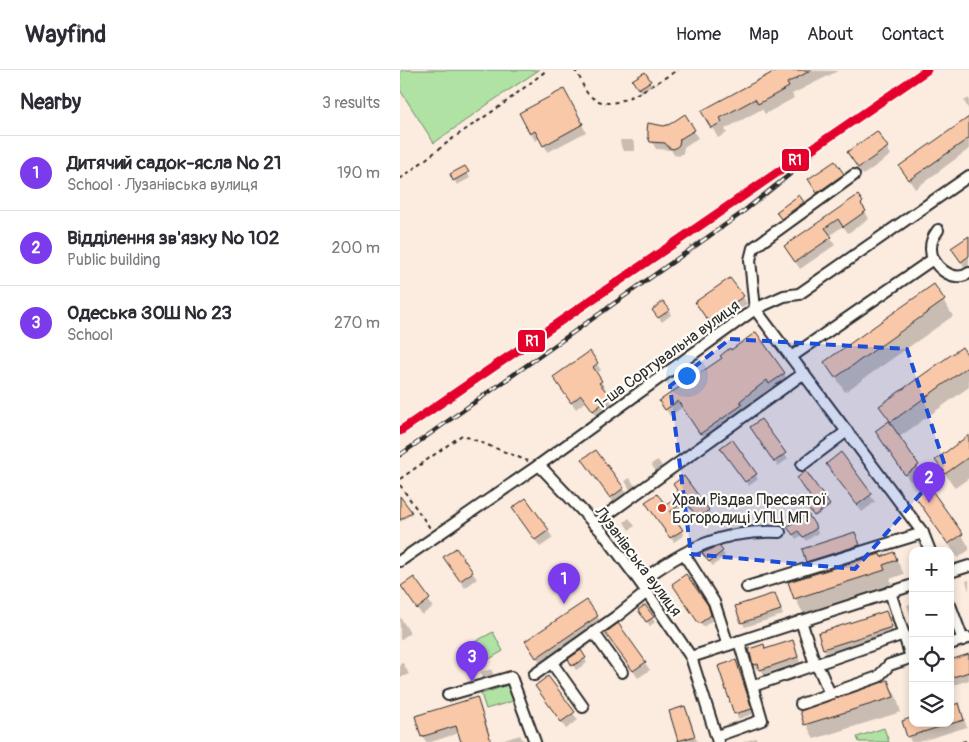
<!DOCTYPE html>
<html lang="en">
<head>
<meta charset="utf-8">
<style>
	:root { --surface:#fff; --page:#f7f7f7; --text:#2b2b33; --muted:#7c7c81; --line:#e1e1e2; --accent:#7c3aed }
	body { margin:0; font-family:Pangolin,sans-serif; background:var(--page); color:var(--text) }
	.controls { position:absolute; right:15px; bottom:15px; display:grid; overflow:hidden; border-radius:10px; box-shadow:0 2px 8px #0003 }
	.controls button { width:45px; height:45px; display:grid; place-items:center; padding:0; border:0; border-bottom:1px solid var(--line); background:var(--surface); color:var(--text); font:25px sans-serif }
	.you { position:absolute; left:286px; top:305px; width:18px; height:18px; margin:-12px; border:4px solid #fff; border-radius:50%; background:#1a73e8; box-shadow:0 0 0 8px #1a73e833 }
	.badge { display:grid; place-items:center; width:32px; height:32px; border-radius:50%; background:var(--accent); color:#fff; font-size:16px; font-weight:700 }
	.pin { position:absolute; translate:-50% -41px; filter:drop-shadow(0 1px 2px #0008) }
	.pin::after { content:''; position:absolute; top:26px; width:18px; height:15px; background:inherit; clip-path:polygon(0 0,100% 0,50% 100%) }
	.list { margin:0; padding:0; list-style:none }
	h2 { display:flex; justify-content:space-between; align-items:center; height:65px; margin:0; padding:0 20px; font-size:21px }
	h2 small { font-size:16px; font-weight:400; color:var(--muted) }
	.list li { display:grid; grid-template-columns:32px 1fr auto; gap:15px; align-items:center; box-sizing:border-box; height:75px; padding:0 20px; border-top:1px solid var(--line) }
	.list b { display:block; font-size:19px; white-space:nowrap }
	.list p { margin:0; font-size:16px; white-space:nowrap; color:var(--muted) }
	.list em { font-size:16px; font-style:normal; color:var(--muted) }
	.icon { flex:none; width:28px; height:28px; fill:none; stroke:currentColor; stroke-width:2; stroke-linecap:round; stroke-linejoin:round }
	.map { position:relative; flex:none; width:569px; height:672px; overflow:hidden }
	header { display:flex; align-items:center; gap:30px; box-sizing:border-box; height:70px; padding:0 25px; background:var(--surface); border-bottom:1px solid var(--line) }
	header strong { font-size:24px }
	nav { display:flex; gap:28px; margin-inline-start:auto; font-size:18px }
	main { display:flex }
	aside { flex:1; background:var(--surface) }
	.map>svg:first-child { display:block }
	.green { fill:#afe2a3; stroke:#6d8667 }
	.shadow { fill:#0003 }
	.building { fill:#f9c8a8; stroke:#2b2b2b }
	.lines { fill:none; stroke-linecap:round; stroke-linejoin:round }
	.minor-casing { stroke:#2b2b2b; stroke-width:14 }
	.path { stroke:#2b2b2b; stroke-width:2; stroke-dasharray:4 4; stroke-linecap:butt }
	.minor { stroke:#fdfcf7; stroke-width:10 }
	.rail-casing { stroke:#2b2b2b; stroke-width:4.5 }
	.rail { stroke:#fdfcf7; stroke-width:2.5; stroke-dasharray:8; stroke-linecap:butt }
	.rail-1-casing { stroke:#fdfcf7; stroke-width:12 }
	.rail-1 { stroke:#e4002b; stroke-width:9 }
	.marked { fill:#1d4ed8; fill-opacity:0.2; stroke:#1d4ed8; stroke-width:4; stroke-dasharray:10 6; stroke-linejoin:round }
	.poi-dot { fill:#c8321e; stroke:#fdfcf7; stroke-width:2 }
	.labels { text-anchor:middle; stroke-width:4.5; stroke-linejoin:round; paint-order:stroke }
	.street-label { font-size:16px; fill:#2b2b2b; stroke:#fdfcf7 }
	.poi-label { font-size:16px; fill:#2b2b2b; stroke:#fdfcf7; text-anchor:start }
	.line-badge { stroke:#fdfcf7; stroke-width:2 }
	.badge-label { font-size:14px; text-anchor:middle; font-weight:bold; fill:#fff }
</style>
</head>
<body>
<header>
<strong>Wayfind</strong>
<nav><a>Home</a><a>Map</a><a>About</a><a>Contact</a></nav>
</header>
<main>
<aside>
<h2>Nearby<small>3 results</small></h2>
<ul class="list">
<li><span class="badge">1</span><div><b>Дитячий садок-ясла № 21</b><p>School · Лузанівська вулиця</p></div><em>190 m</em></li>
<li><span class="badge">2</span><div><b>Відділення зв'язку № 102</b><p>Public building</p></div><em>200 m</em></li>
<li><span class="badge">3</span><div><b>Одеська ЗОШ № 23</b><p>School</p></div><em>270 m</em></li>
</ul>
</aside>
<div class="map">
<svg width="569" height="672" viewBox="0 0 569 672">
	<rect width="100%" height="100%" fill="#fcecdf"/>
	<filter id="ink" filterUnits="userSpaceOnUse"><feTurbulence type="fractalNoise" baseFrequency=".02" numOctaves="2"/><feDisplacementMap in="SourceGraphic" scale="10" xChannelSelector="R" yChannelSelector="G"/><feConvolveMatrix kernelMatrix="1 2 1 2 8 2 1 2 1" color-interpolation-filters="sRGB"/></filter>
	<g filter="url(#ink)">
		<g class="green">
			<path d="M 2,0 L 139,0 L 91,32 L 34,73 L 0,20 L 0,3 Z"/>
			<path d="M 93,562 L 103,581 L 67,602 L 56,582 Z"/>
			<path d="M 108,615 L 113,631 L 86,639 L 81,624 Z"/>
			<path d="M 484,658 L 489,672 L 459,672 L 457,667 Z"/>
		</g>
		<g class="shadow">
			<path d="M 387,0 L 438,1 L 392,24 L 394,28 L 365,44 L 362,39 L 325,59 L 327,63 L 318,68 L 303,41 Z"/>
			<path d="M 245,4 L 252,16 L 241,23 L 234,11 Z"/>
			<path d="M 164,21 L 186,62 L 148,82 L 140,68 L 135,71 L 121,43 Z"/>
			<path d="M 569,28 L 569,40 L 564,31 Z"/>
			<path d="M 284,46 L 298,68 L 284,77 L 283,83 L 279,86 L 274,85 L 271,80 L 256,79 L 252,72 Z"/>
			<path d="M 569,48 L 569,79 L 515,119 L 500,96 Z"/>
			<path d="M 220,70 L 232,70 L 235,74 L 235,81 L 223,81 L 221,76 Z"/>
			<path d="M 487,78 L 491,85 L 463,105 L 448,83 Z"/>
			<path d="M 65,98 L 70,108 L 57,115 L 52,105 Z"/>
			<path d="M 443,105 L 447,112 L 422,130 L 413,116 Z"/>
			<path d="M 458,127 L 466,140 L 465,141 L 469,149 L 448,163 L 443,156 L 429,166 L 435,175 L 400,199 L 390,184 Z"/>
			<path d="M 403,132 L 406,137 L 384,153 L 380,147 Z"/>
			<path d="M 569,167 L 569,205 L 553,178 Z"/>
			<path d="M 534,216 L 553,246 L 445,322 L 426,292 Z"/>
			<path d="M 343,227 L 347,234 L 313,258 L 301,240 Z"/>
			<path d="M 269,241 L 271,245 L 262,252 L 256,244 Z"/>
			<path d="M 561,279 L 569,289 L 569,317 L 498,368 L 522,403 L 510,411 L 476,362 L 490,352 L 481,337 Z"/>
			<path d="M 189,283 L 201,300 L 196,304 L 205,318 L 203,319 L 213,335 L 197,347 L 186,331 L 176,339 L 158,314 Z"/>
			<path d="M 323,289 L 384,303 L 388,311 L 374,320 L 372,317 L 343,339 L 345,343 L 306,370 L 283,337 L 270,346 L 265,338 Z"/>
			<path d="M 361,351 L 388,389 L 378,396 L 354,362 Z"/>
			<path d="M 569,367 L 569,408 L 555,418 L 536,390 Z"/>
			<path d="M 332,371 L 358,409 L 349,416 L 325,383 Z"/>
			<path d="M 441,384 L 475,432 L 462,442 L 432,401 Z"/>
			<path d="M 258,390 L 263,398 L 257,403 L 251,394 Z"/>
			<path d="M 188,397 L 223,419 L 227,426 L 215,434 Z"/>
			<path d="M 406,403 L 430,437 L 415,447 L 409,438 L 416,433 Z"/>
			<path d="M 230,408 L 236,418 L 231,421 L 225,411 Z"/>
			<path d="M 281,426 L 308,440 L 311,445 L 301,452 L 288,435 L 272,447 L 284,465 L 274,472 L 249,437 L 265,437 Z"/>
			<path d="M 516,426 L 562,465 L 569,477 L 569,480 L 558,488 Z"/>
			<path d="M 1,429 L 12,444 L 0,452 L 0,430 Z"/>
			<path d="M 126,430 L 153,468 L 140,477 L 118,445 Z"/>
			<path d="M 229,448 L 235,456 L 229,460 L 224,452 Z"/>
			<path d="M 416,458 L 418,463 L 406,471 L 402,465 L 396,469 L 392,462 Z"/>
			<path d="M 456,465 L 460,477 L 409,493 L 407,491 Z"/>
			<path d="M 322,482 L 325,486 L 313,496 L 306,488 Z"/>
			<path d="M 493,483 L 504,504 L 490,509 L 492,514 L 403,543 L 395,528 Z"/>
			<path d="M 44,488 L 72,502 L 77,509 L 65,518 Z"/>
			<path d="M 14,509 L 33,537 L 22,545 L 7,524 Z"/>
			<path d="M 569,510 L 569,521 L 566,511 Z"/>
			<path d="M 276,519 L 310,541 L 313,550 L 303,557 Z"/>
			<path d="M 375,524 L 383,545 L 345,557 L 342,552 Z"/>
			<path d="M 513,533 L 513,552 L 507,535 Z"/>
			<path d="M 486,543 L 493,562 L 427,583 L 424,579 Z"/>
			<path d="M 242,545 L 252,548 L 255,552 L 250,556 Z"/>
			<path d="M 197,546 L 203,556 L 143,597 L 133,582 Z"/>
			<path d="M 0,547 L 10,563 L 0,570 Z"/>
			<path d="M 218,555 L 250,600 L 238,608 L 211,571 Z"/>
			<path d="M 395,576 L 400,592 L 364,604 L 360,598 L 357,600 L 354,595 L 350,580 L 366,580 Z"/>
			<path d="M 181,582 L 187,593 L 176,600 L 170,590 Z"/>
			<path d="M 569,585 L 569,610 L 550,616 L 550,591 Z"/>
			<path d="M 3,593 L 9,604 L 0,608 L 0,594 Z"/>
			<path d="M 338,596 L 353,644 L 338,649 L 320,597 Z"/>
			<path d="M 91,599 L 94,606 L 83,609 L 81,602 Z"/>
			<path d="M 148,608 L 178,650 L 166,659 L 141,623 Z"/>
			<path d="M 488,611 L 496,626 L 501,642 L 414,669 L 406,654 Z"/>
			<path d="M 76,628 L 80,635 L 92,672 L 62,672 L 59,663 L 31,672 L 26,672 L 23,666 Z"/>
			<path d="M 558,635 L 567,657 L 519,672 L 511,672 L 503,652 L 513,653 L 550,653 Z"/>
			<path d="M 285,638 L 289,645 L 297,672 L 280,672 L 280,671 L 271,642 Z"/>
			<path d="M 120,665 L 124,672 L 97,672 Z"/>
			<path d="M 356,668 L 358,672 L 343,672 Z"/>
		</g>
		<g class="building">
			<path d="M 377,0 L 412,0 L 387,13 L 389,17 L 358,34 L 355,29 L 320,48 L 322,52 L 311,58 L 301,41 Z"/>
			<path d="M 245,2 L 251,11 L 238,19 L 232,10 Z"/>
			<path d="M 164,19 L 183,54 L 143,76 L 135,61 L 130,64 L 119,43 Z"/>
			<path d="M 285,44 L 295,60 L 280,69 L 279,75 L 274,79 L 269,78 L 265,73 L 250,72 L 248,67 L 248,61 L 247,60 L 248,53 L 264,56 L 270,54 Z"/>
			<path d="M 569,47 L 569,68 L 509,110 L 499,96 Z"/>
			<path d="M 477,61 L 488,77 L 458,98 L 447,82 Z"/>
			<path d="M 435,91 L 444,104 L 417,123 L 408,109 Z"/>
			<path d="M 65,96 L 69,102 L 53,111 L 50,104 Z"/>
			<path d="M 399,125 L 404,132 L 381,149 L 376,142 Z"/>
			<path d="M 458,125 L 463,132 L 461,134 L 466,141 L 443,157 L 438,149 L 425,158 L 432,167 L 395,192 L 384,176 Z"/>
			<path d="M 569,166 L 569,186 L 561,192 L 551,178 Z"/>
			<path d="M 330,208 L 344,226 L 308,251 L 295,232 Z"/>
			<path d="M 534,214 L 545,230 L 435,308 L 424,292 Z"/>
			<path d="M 263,231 L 270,240 L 258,248 L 252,240 Z"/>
			<path d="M 356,262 L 385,303 L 369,314 L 367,310 L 340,331 L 342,335 L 300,364 L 278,331 L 265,340 L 259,331 L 322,288 L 320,286 L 330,278 L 331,280 Z"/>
			<path d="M 562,277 L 569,287 L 569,296 L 491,352 L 479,336 Z"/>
			<path d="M 190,281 L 198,293 L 193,297 L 202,311 L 199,313 L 211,327 L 193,341 L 181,325 L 171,333 L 153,307 Z"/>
			<path d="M 361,349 L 386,383 L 374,392 L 350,357 Z"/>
			<path d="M 489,351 L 519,395 L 505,405 L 475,361 Z"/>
			<path d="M 569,365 L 569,387 L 545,404 L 535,390 Z"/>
			<path d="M 332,369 L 357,404 L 345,412 L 320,378 Z"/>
			<path d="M 196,380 L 224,418 L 210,428 L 182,389 Z"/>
			<path d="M 441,382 L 472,424 L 457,435 L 426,394 Z"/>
			<path d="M 406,401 L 430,435 L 414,446 L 407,437 L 414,432 L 397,408 Z"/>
			<path d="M 284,406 L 309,440 L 298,448 L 285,431 L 270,442 L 283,460 L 270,468 L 245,432 L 257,424 L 266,435 L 280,425 L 273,414 Z"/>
			<path d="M 528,415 L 563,464 L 548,474 L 514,425 Z"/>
			<path d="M 0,426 L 12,442 L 0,450 Z"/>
			<path d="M 126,428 L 149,460 L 135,470 L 112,438 Z"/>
			<path d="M 407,443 L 417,458 L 403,467 L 398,461 L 393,465 L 387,457 Z"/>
			<path d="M 455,462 L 460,475 L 406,492 L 402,479 Z"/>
			<path d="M 319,476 L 323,481 L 309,492 L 302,483 Z"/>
			<path d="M 56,478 L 73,502 L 60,511 L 43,487 Z"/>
			<path d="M 494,482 L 497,490 L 483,495 L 485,500 L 394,529 L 388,512 L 480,484 L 481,487 Z"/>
			<path d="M 286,504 L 308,535 L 311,545 L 299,554 L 272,514 Z"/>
			<path d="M 14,507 L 30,529 L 17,539 L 1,516 Z"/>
			<path d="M 375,523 L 381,540 L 341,553 L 335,536 Z"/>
			<path d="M 187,530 L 198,546 L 136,588 L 125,571 Z"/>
			<path d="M 245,535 L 254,547 L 246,552 L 238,540 Z"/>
			<path d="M 486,541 L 492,557 L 423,579 L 418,563 Z"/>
			<path d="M 218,553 L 246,592 L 233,601 L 205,563 Z"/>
			<path d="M 393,570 L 398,587 L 360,600 L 358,594 L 353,595 L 349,579 L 364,574 L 365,579 Z"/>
			<path d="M 181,580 L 186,588 L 172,596 L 168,589 Z"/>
			<path d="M 569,584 L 569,602 L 550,608 L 550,590 Z"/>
			<path d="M 336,590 L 352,639 L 334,644 L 318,596 Z"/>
			<path d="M 148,606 L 175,642 L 161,652 L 135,616 Z"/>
			<path d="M 488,610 L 494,627 L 404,655 L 400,641 Z"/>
			<path d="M 77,627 L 91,672 L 61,672 L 56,656 L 21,667 L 15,646 Z"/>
			<path d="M 559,633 L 564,650 L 550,654 L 550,636 Z"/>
			<path d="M 285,636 L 295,666 L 278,671 L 269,641 Z"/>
			<path d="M 513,647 L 513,653 L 546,653 L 546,655 L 507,667 L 502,651 Z"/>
		</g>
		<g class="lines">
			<g class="minor-casing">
				<g id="minor">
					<path d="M 454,105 L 353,178 L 350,190 L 355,239 L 384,226 L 399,224 L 569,106"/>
					<path d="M 538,160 C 534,166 531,170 531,178 C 530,195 553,214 569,203"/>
					<path d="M 391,287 L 533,189"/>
					<path d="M 139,395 L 204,464 L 240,512 L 291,587 L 318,672"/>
					<path d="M 402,395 L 447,361"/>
					<path d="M 194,454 L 404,303"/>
					<path d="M 284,484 L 314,532 L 328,575"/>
					<path d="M 0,491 L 139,395 L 355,239 L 523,463 L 530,481"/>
					<path d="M 550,502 L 569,496"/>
					<path d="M 240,512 C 284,479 324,459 380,462"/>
					<path d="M 347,517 L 523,463"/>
					<path d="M 490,522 L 511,587"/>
					<path d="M 550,535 L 563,570"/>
					<path d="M 401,551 L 415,594 L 421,603 L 430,624"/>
					<path d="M 194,563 L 222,602"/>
					<path d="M 550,574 L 568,568"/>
					<path d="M 291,587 L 513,515"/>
					<path d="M 152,593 L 183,637"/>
					<path d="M 134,605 L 217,546 L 247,522"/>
					<path d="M 353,616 L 504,564"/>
					<path d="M 48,625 L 111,607 L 135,672"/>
					<path d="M 401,634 L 478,607 L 489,595 L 513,587"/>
					<path d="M 317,666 L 362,650 L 339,571"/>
				</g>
			</g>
			<g class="path">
				<path d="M 174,0 C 182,7 182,19 190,26 C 195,30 202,33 208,33 C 225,34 262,9 278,0"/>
				<path d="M 0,109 L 56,66 L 102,35 L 147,0"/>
				<path d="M 0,409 L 62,365 L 128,391"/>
				<path d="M 0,415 L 30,458"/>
				<path d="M 562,672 L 569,670"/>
			</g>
			<use href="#minor" class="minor"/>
			<g class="rail-casing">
				<path id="rail" d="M 0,385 L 339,145 L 389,105 L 427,70"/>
			</g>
			<use href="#rail" class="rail"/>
			<g class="rail-1-casing">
				<path id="rail-1" d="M 0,361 L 527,0"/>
			</g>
			<use href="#rail-1" class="rail-1"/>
		</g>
	</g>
	<path class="marked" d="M 330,269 L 507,279 L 545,396 L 455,499 L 291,484 L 270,316 Z"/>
	<circle class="poi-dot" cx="262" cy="438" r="5"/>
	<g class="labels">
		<g class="street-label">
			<text transform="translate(267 284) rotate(-36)" y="6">1-ша Сортувальна вулиця</text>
			<text transform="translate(239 491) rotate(53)" y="6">Лузанівська вулиця</text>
		</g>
		<g class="poi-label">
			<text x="272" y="435">Храм Різдва Пресвятої<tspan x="272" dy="18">Богородиці УПЦ МП</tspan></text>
		</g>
	</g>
	<g class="line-badge">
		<rect x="381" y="78" width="29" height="24" rx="5" fill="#e4002b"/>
		<rect x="117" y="259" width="29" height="24" rx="5" fill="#e4002b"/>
	</g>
	<g class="badge-label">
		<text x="395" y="95">R1</text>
		<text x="132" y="276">R1</text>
	</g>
</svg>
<div class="controls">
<button>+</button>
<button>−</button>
<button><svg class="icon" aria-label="locate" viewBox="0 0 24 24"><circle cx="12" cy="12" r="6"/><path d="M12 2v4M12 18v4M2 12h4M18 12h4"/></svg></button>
<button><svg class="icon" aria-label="layers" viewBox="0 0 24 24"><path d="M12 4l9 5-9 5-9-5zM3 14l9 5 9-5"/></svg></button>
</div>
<div class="you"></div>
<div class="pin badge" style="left:164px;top:534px">1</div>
<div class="pin badge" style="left:529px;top:433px">2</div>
<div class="pin badge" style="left:72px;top:612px">3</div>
</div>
</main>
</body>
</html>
